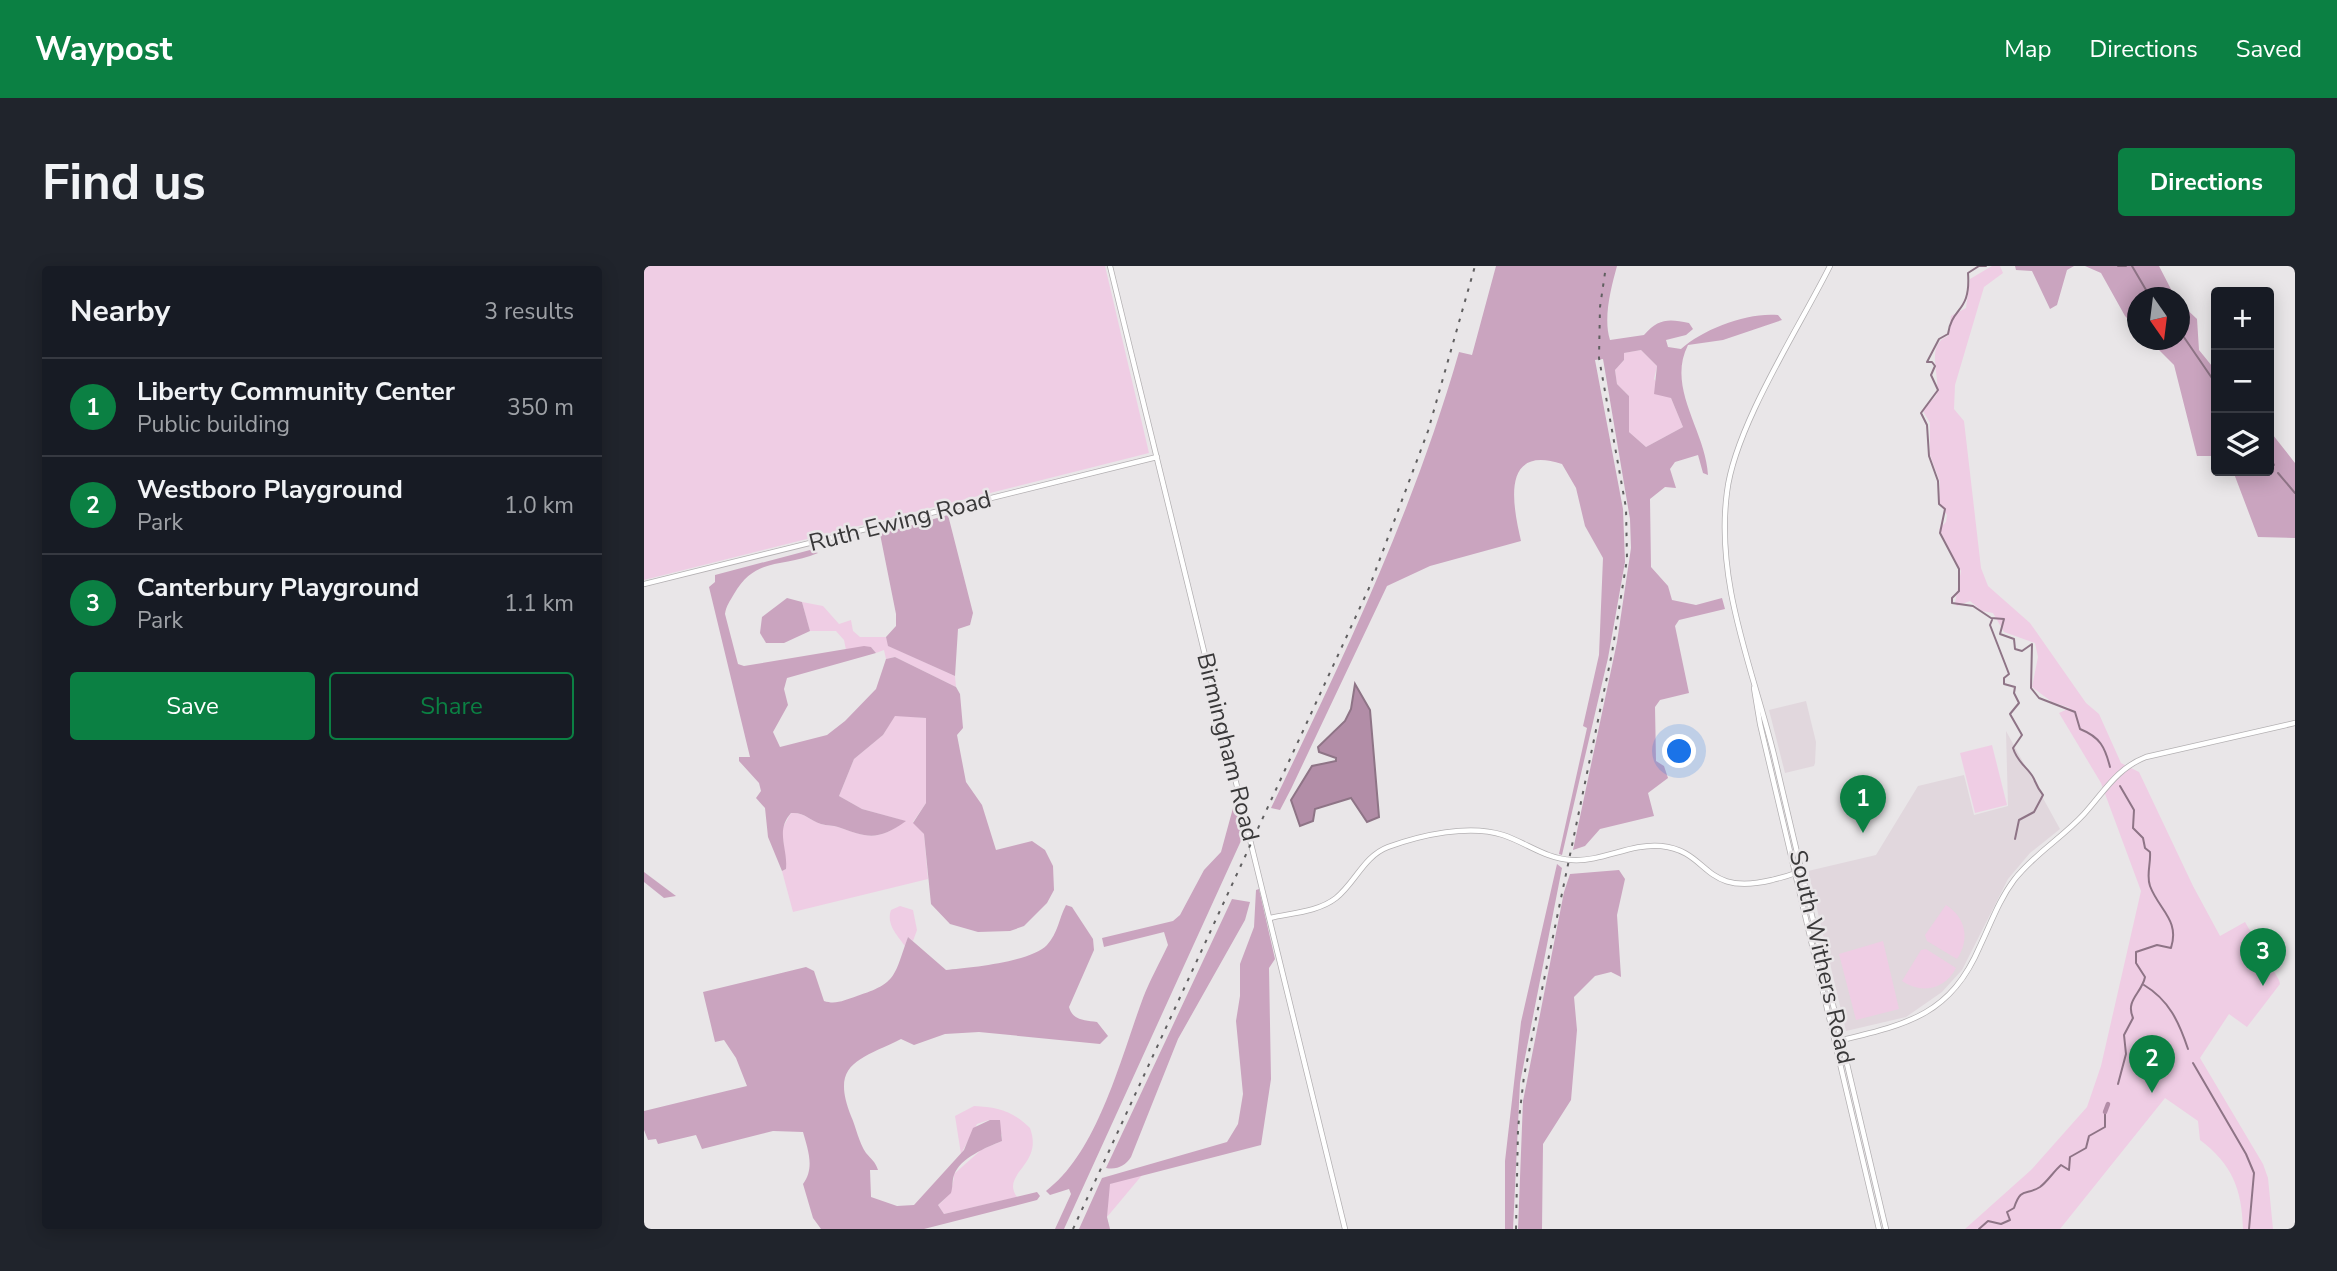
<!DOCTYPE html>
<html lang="en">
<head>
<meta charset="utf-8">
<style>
	:root { --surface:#171b24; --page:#20242c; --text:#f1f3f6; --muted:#9ea1a6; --line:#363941; --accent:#0b8043 }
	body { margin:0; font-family:"Nunito Sans",sans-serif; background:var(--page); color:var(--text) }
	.controls { position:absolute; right:21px; top:21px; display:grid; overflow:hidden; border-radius:7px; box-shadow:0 4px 18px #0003 }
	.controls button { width:63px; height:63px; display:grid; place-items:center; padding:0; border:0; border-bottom:2px solid var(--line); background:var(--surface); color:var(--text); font:35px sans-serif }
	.compass { position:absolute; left:1483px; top:21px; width:63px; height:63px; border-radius:50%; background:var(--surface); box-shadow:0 4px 18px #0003; rotate:166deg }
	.you { position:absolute; left:1036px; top:486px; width:24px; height:24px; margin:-18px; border:5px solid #fff; border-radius:50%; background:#1a73e8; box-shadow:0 0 0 10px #1a73e833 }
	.badge { display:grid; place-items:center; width:46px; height:46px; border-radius:50%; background:var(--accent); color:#fff; font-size:23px; font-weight:700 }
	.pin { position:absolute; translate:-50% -58px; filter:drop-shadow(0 2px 4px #0008) }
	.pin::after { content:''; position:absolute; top:37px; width:24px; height:21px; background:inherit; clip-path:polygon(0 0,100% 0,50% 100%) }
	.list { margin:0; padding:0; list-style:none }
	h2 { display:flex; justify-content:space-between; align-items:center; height:91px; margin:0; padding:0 28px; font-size:30px }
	h2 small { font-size:23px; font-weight:400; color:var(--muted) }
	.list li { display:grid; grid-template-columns:46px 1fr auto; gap:21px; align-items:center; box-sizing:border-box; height:98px; padding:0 28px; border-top:2px solid var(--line) }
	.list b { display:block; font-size:26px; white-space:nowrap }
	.list p { margin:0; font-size:23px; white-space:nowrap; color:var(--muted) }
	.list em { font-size:23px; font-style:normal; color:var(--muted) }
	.actions { display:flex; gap:14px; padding:21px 28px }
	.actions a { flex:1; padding:16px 0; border:2px solid var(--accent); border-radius:7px; text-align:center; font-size:24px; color:var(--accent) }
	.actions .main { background:var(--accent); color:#fff }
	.icon { flex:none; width:38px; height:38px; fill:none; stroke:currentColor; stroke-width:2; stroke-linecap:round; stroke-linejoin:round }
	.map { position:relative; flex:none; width:1651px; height:963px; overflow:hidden; border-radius:7px }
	header { display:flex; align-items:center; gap:42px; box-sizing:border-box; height:98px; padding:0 35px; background:var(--accent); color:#fff }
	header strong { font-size:33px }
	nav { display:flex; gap:38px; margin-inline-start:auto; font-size:24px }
	.intro { display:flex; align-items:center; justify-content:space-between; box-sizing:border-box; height:168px; padding:0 42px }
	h1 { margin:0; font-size:49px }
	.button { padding:18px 32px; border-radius:7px; background:var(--accent); color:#fff; font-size:24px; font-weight:700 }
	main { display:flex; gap:42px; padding:0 42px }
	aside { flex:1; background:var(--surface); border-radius:7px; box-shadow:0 4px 18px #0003 }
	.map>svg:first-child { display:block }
	.built { fill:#e1d7dd }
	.green { fill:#efcde4 }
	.forest { fill:#caa4bf; fill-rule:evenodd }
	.water { fill:#b28da7; stroke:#8e7486; stroke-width:2 }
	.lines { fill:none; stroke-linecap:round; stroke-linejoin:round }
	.stream { stroke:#8e7486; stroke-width:2 }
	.canal { stroke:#b28da7; stroke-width:4.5 }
	.secondary-casing { stroke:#b3b0b2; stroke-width:6 }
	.secondary { stroke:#fff; stroke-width:4.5 }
	.rail { stroke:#605f60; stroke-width:2; stroke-dasharray:3.5 7; stroke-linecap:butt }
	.labels { text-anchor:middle; stroke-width:5; stroke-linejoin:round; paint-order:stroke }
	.street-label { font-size:24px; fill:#393839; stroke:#e9e6e8 }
</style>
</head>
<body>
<header>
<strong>Waypost</strong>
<nav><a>Map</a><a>Directions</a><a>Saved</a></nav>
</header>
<div class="intro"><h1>Find us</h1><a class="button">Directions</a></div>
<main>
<aside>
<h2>Nearby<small>3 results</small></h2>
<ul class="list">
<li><span class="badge">1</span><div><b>Liberty Community Center</b><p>Public building</p></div><em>350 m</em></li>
<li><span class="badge">2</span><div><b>Westboro Playground</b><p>Park</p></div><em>1.0 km</em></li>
<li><span class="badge">3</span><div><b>Canterbury Playground</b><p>Park</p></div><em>1.1 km</em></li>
</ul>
<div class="actions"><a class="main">Save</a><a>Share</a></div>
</aside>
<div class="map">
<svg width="1651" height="963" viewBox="0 0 1651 963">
	<rect width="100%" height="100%" fill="#e9e6e8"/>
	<g class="built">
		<path d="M 1162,435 L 1172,476 L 1171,497 L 1170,500 L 1141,507 L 1125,444 Z"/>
		<path d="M 1362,465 L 1416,563 L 1386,587 L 1364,613 L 1318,704 L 1298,726 L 1262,751 L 1202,765 L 1164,605 L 1232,589 L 1274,520 L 1320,509 L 1330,549 L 1364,540 Z"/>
	</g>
	<g class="green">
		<path d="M 0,0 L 461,0 L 505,187 L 0,314 Z"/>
		<path d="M 1348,0 L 1356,0 L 1359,7 L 1340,21 L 1311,119 L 1310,143 L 1320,155 L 1337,302 L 1344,320 L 1386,357 L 1442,437 L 1455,448 L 1477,497 L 1495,506 L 1549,620 L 1576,670 L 1601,656 L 1635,714 L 1636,718 L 1603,761 L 1585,748 L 1556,792 L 1619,898 L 1624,912 L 1629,963 L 1599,963 C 1598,923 1588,898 1556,874 L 1554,855 L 1521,832 L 1416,963 L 1321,963 L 1387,904 L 1443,841 L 1457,800 L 1497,625 L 1457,517 L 1415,447 L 1426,442 L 1408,436 L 1388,421 L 1394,391 L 1391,377 L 1360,366 L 1349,347 L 1338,345 L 1326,335 L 1313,340 L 1311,337 L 1317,305 L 1295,263 L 1302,256 L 1303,249 L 1295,237 L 1296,216 L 1286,189 L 1286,157 L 1279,145 C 1282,137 1291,134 1293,127 C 1296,108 1281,79 1304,70 L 1307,50 L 1322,42 L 1326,13 Z"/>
		<path d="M 997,84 L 1013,100 L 1010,113 L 1027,132 L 1039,161 L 1002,181 L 985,166 L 985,130 L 973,118 L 971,104 L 980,94 L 979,87 Z"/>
		<path d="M 158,336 L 179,340 L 195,358 L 207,354 L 209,365 L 216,371 L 242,371 L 245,380 L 311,410 L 312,421 L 251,391 L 242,393 L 240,384 L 232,387 L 227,381 L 202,384 L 200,374 L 192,365 L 166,365 Z"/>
		<path d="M 251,449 L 282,452 L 282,537 L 269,556 L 280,568 L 284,613 L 149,646 L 138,605 L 142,603 L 138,563 L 147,547 C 161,546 165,554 177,558 C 183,560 188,559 194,561 C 224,571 233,576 261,555 L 218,543 L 195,530 L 210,493 L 239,469 Z"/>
		<path d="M 1348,479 L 1363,539 L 1331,547 L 1316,487 Z"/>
		<path d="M 1302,639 C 1322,652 1326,673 1313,693 L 1283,675 L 1281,669 Z"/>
		<path d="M 256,640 L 269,644 L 273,664 L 269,675 L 264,671 L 261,680 C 253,669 242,658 247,644 Z"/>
		<path d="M 1239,675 L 1255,743 L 1212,754 L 1195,688 Z"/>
		<path d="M 1282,683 L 1312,702 C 1301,724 1277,728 1258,715 L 1277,684 Z"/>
		<path d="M 330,840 C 353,841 369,845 386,862 C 400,900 356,907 373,931 L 300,948 L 294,939 C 304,932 310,921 310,908 L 337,884 L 358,875 L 358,869 L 345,854 L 333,858 L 317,888 L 311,850 Z"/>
		<path d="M 499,908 L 463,951 L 465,918 Z"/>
	</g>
	<g class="forest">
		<path d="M 852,0 L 973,0 C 967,22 959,52 966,74 L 1000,69 C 1015,52 1025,53 1045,57 L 1049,63 L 1042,69 L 1022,74 L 1024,81 L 1037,83 C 1059,63 1104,46 1134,49 L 1138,54 L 1079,74 L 1044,79 C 1022,122 1062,165 1064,209 L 1059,207 L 1054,189 L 1031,196 L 1026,203 L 1032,222 L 1021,221 L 1006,233 L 1007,301 L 1024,320 L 1028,334 L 1052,339 L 1078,332 L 1081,343 L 1035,354 L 1031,360 L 1045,427 L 1016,434 L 1011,441 L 1012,495 L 1020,500 L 1024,512 L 1004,527 L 1010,550 L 956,563 L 941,580 L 929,584 L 973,376 L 987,282 L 986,253 L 959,93 L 951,94 L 979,243 L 981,296 L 964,392 L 918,589 L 915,588 L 943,462 L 939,460 L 955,389 L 959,292 L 941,260 L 932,222 L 918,198 C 856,178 869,240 877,275 L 786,300 L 743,320 L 647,523 L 636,544 L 627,542 C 699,393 769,246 815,86 L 828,89 ZM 997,84 L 1013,100 L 1010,128 L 1027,132 L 1039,161 L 1002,181 L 985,166 L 985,130 L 973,118 L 971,104 L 980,94 L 980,87 Z"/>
		<path d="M 1371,0 L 1430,0 L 1423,4 L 1413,39 L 1406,43 L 1388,5 L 1372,4 Z"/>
		<path d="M 1441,0 L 1515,0 L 1531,31 L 1493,32 L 1493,62 L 1481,50 L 1457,7 Z"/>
		<path d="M 1536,37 L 1553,53 L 1555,84 L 1572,105 L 1572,190 L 1553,190 L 1530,99 L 1505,74 L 1535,74 Z"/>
		<path d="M 1625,164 L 1651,197 L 1651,272 L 1614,271 L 1589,205 L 1625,205 Z"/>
		<path d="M 304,249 L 329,347 L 326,359 L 314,363 L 311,410 L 244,380 L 242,371 L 252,360 L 252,348 L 236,268 Z"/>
		<path d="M 166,284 L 174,287 C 139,302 112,290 90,328 C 86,335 82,340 81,348 L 94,398 L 100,400 L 220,380 L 227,381 L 232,387 L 143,412 L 140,423 L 144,439 L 129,466 L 136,481 L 183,469 L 201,455 L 232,423 L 242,393 L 251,391 L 312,421 L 316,428 L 319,462 L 313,469 L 322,516 L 338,539 L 352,584 L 388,575 L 401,584 L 409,600 L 410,624 L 403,637 L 380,660 L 366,665 L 334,666 L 306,658 L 287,638 L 280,568 L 269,557 L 282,537 L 282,452 L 251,450 L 239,469 L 210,493 L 195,530 L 218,543 L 262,555 C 234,575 224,572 194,561 C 189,559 183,560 177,558 C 165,554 161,546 147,547 C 131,565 144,582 142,603 L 138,605 L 124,571 L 121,542 L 112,532 L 117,525 L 115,517 L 95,495 L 95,491 L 106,491 L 65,321 L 71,316 L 71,309 Z"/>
		<path d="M 143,332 L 158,336 L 166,365 L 140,377 L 122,377 L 116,367 L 118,351 Z"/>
		<path d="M 596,540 L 601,566 L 420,963 L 411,963 L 427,928 L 425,923 L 406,929 L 402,925 C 454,886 477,791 499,732 C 506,714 516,696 524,679 L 520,666 L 460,681 L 458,672 L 529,655 L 536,649 L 560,604 L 577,586 L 589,542 Z"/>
		<path d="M 913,598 L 918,602 L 876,817 L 869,963 L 861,963 L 861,895 L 877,756 Z"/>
		<path d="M 975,604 L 981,613 L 973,649 L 977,711 L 967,706 L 951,710 L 930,731 L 933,764 L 927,834 L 899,878 L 898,963 L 874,963 L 879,835 L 920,626 L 926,608 Z"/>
		<path d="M 0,606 L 32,630 L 20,632 L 0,616 Z"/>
		<path d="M 615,623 L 631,693 L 625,702 L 627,813 L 617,879 L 466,918 L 463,951 L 466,963 L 435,963 L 458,912 L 583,876 L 594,858 L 599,828 L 592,755 L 596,730 L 596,698 L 610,661 L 612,624 Z"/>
		<path d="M 588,633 L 606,636 L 601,654 L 534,773 L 487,891 C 481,900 473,904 462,902 Z"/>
		<path d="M 422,639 L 428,641 L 449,673 L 450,684 L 425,741 C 429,755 441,754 453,756 L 464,770 L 456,778 L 335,766 L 301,768 L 270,779 L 257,773 C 215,794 186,797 207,850 C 212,861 215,877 222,887 C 227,893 231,895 234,904 L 226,904 L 227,931 L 253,940 L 270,939 L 320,884 L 329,862 L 346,854 L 356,854 L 358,875 C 343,881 316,892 310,909 C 308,914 309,921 307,927 L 294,939 L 300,948 L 393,926 L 396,930 L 393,934 L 280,963 L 177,963 L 169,952 L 159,918 C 171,902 164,884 159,866 L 129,865 L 58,883 L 52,869 L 14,878 L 12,873 L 4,874 L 0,864 L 0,845 L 103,820 L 92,792 L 80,774 L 71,776 L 59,726 L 162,701 L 170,705 L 180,735 C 192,739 201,734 213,730 C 254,717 250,709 264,671 L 302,704 C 325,702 387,696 403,679 C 414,667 415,652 422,639 Z"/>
	</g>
	<path class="water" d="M 711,418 L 726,444 L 735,551 L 723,556 L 707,532 L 671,543 L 669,555 L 656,560 L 647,534 L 668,500 L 692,495 L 692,492 L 675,486 L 674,481 L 701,455 L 707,443 Z"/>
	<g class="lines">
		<g class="stream">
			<path d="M 1342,0 L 1335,0 L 1324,7 C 1327,47 1308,40 1304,68 L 1295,73 L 1283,96 L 1288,96 L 1291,100 L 1287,109 L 1294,124 L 1277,147 L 1283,159 L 1285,190 L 1294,215 L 1295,238 L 1301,243 L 1296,267 L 1315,303 L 1315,325 L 1308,332 L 1308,337 L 1329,340 L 1347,352 L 1360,353 L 1356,368 L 1370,373 L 1371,383 L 1378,385 L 1388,378 L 1387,422 L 1395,432 L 1431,446 L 1436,463 C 1456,471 1461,481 1466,501"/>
			<path d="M 1474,0 L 1482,0"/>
			<path d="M 1488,0 L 1505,29 L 1512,28 L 1513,32"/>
			<path d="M 1535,64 L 1572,118"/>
			<path d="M 1625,190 L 1630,199"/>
			<path d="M 1634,207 L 1651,227"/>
			<path d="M 1348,354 L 1346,359 L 1365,408 L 1360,412 L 1360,418 L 1371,421 L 1370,427 L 1375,437 L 1366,448 L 1378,469 L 1369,482 C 1374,498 1385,502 1390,513 C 1393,520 1394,523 1399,529 L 1390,546 L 1375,554 L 1371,573"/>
			<path d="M 1500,719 C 1525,734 1535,756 1544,783"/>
			<path d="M 1549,797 L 1602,888 L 1610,907 L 1605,963"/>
			<path d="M 1474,818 L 1482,788 L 1480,769 L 1489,752 C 1481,734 1498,727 1501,711 L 1492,697 L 1492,686 L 1513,679 L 1527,682 C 1536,654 1515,644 1506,620 C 1502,609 1507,598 1506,586 L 1501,582 L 1499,572 L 1489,562 L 1490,544 L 1476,520"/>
			<path d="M 1335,963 L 1344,955 L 1357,958 L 1366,954 L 1363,946 L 1370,942 C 1377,920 1382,930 1396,921 C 1403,916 1410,905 1417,899 L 1425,904 L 1426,891 L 1442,882 L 1445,870 L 1461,861 L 1461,846"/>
		</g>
		<path class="canal" d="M 1461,846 L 1464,838"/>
		<g class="secondary-casing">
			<g id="secondary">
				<path d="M 466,0 L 701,963"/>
				<path d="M 1186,0 C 1155,62 1091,160 1083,226 C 1071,317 1109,403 1130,489 C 1168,647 1206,805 1242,963"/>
				<path d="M 0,318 L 513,191"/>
				<path d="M 1110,422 L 1116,458 L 1235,963"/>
				<path d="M 626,652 C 647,647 674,646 692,632 C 711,617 720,590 744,581 C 777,569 825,558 859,569 C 883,577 902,593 928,594 C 958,596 987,577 1017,580 C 1067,585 1057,631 1128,614 C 1138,611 1149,610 1158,603"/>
				<path d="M 1190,771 L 1198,774 C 1265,758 1307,748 1336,680 C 1347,657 1355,634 1370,614 C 1390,588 1418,572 1440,548 C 1460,526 1473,502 1502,491 L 1651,457"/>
			</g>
		</g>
		<use href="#secondary" class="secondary"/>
		<g class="rail">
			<path d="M 429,963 L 725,322 L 784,165 L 831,0"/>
			<path d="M 872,963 L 874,862 L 880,810 L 968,387 L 983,293 L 982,242 L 955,92 L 956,41 L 962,0"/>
		</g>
	</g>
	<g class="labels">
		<g class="street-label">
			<text transform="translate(256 255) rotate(-14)" y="8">Ruth Ewing Road</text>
			<text transform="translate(584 481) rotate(76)" y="8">Birmingham Road</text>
			<text transform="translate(1178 691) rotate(77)" y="8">South Withers Road</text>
		</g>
	</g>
</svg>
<div class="controls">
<button>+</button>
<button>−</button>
<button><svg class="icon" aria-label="layers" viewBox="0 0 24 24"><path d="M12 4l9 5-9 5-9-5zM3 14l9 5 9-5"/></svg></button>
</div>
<svg class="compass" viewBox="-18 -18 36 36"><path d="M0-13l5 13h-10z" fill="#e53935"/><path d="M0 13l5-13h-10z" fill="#9ea1a6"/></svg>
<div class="you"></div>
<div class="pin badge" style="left:1219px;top:567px">1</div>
<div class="pin badge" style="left:1508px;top:827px">2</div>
<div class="pin badge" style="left:1619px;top:720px">3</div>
</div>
</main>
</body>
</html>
